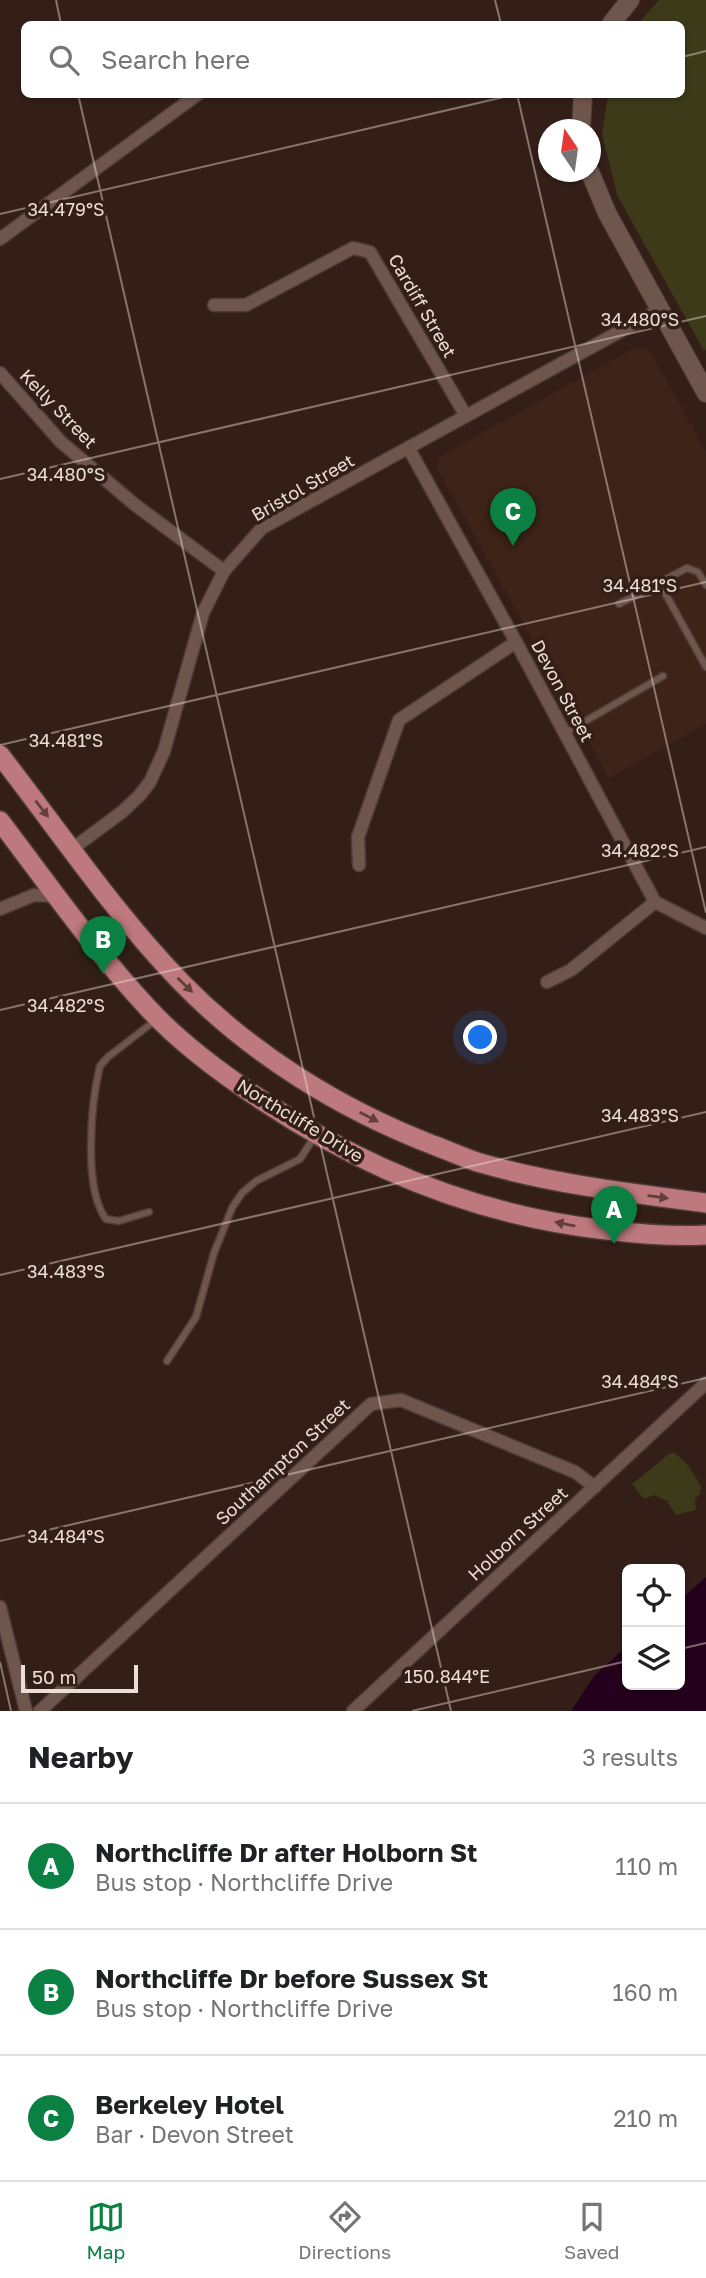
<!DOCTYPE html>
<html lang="en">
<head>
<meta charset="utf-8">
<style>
	:root { --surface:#fff; --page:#f2f2f2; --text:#202124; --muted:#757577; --line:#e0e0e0; --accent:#0b8043 }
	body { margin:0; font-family:"Golos Text",sans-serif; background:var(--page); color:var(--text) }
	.controls { position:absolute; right:21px; bottom:21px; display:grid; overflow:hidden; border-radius:10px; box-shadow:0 2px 5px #0004 }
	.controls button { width:63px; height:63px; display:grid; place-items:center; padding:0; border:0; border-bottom:2px solid var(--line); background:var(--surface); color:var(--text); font:35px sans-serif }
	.compass { position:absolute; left:538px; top:119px; width:63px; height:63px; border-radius:50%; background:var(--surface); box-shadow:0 2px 5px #0004; rotate:347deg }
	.scale { position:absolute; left:21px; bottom:18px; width:117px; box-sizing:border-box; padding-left:7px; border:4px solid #ebddd7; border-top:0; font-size:19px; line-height:24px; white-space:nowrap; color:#ebddd7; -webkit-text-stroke:5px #331f17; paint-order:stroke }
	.you { position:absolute; left:481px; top:1038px; width:24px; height:24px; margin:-18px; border:5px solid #fff; border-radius:50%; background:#1a73e8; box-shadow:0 0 0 10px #1a73e833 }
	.badge { display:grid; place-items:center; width:46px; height:46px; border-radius:50%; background:var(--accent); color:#fff; font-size:23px; font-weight:700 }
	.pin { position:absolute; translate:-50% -58px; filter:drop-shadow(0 2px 4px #0008) }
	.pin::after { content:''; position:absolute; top:37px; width:24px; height:21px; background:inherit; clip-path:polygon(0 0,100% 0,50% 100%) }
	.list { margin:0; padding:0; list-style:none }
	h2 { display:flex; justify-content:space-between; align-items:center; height:91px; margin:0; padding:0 28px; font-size:30px }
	h2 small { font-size:23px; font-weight:400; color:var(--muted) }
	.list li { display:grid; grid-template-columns:46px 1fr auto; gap:21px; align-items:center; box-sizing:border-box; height:126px; padding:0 28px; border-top:2px solid var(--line) }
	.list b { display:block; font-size:26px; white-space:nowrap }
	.list p { margin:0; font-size:23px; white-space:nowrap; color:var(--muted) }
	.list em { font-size:23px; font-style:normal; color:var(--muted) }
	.icon { flex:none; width:38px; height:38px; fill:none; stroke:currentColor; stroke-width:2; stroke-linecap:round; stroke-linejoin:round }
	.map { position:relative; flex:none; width:706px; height:1711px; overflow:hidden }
	.search { position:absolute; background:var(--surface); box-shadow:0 2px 5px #0004; left:21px; right:21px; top:21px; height:77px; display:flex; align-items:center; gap:18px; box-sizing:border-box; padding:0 24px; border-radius:10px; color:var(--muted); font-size:26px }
	.sheet { height:469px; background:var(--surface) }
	nav { display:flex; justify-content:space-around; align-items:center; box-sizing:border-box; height:98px; border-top:2px solid var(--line); background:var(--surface); font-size:19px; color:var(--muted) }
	nav a { display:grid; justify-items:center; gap:4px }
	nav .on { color:var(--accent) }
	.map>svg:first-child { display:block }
	.built { fill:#3e2318 }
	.green { fill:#3c3a19 }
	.water { fill:#25001c }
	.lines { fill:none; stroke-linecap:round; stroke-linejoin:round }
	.lane-casing { stroke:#4c3b36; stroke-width:9 }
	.street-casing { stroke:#4c3b36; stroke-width:15 }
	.secondary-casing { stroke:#4c3b36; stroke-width:20 }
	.primary-casing { stroke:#4c3b36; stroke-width:22 }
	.lane { stroke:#6f564d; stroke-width:6 }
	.street { stroke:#6f564d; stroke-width:12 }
	.secondary { stroke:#6f564d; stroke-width:18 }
	.primary { stroke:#bd797e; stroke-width:19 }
	.oneway { fill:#633e3b }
	.ticks { fill:none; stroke:#ebddd7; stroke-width:2; stroke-opacity:0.45 }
	.labels { text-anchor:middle; stroke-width:7; stroke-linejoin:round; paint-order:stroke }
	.street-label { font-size:18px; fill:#ebddd7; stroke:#331f17 }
	.ticks-label { font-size:18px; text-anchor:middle; fill:#ebddd7; stroke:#331f17; stroke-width:7; stroke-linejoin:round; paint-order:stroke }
</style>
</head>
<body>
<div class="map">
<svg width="706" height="1711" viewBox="0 0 706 1711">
	<rect width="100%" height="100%" fill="#331f17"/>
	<path class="built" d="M 636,347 L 649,349 L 706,451 L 706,724 L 609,778 L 437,468 L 439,457 Z"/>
	<g class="green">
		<path d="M 659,0 L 706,0 L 706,350 L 703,349 L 617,195 L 602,134 L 608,95 L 682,94 L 682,24 L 638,24 Z"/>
		<path d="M 670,1453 L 675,1453 L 687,1464 L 701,1486 L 700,1493 L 695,1500 L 696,1510 L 676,1515 L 667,1501 L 654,1495 L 644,1499 L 632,1484 Z"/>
	</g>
	<path class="water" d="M 706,1577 L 706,1711 L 571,1711 L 595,1675 L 627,1646 L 627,1685 L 680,1685 L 680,1600 Z"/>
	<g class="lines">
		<g class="lane-casing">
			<g id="lane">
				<path d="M 659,582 L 706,667"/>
				<path d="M 619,604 L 687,568 L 698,572 L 706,585"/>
				<path d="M 565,733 L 663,676"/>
				<path d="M 149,1212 L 119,1221 L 106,1219 C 83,1189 91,1102 100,1066 L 108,1057 L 157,1019"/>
				<path d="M 167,1361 L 196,1317 L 214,1253 L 232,1208 L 242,1193 L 256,1181 L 300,1159 L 315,1136"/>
			</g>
		</g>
		<g class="street-casing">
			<g id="street">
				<path d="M 0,239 L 198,94"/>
				<path d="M 214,305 L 246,305 L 353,248 L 370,252 L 466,416"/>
				<path d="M 0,373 L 61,442 L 134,504 L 224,571"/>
				<path d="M 409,449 L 516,642 L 655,902 L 706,928"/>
				<path d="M 72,849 L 122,812 L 139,796 L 150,782 L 164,751 L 203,613 L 224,571 L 262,528 L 659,310"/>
				<path d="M 359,865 L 358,837 L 399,720 L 516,642"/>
				<path d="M 0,909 L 34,895 L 58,896"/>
				<path d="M 547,982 L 571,970 L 655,902"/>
				<path d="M 0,1607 L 26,1711"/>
				<path d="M 40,1711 L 371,1404 L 401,1400 L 575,1472 L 595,1487"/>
				<path d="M 353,1711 L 706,1383"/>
			</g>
		</g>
		<g class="secondary-casing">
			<g id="secondary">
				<path d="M 611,24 L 630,0"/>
				<path d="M 581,130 L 583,94"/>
				<path d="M 590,172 L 607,213 L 706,393"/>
			</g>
		</g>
		<g class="primary-casing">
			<g id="primary">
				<path d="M 0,755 C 59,831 114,913 181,982 C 251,1054 340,1109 433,1145 C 447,1150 462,1157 477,1162 C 552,1184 629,1193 706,1203"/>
				<path d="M 0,821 C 48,884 94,950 148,1008 C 181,1044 222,1074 263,1101 C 368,1171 480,1216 606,1230 C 639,1234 672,1237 706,1235"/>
			</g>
		</g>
		<use href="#lane" class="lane"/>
		<use href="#street" class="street"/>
		<use href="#secondary" class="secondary"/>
		<use href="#primary" class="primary"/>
	</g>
	<defs><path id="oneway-solid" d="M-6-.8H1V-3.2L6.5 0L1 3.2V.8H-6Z" transform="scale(1.75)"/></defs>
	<g class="oneway">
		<use href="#oneway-solid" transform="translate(42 809) rotate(52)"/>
		<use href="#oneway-solid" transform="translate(185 985) rotate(44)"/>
		<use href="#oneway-solid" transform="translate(369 1117) rotate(27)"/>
		<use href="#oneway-solid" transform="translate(658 1197) rotate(7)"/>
		<use href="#oneway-solid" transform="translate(565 1224) rotate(-169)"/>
	</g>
	<path class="ticks" d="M 56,0 L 61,24M 495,0 L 501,24M 682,57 L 706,51M 78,94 L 451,1711M 517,94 L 706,913M 0,214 L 517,94M 0,479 L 706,316M 0,745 L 706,582M 0,1010 L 706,847M 0,1275 L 706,1112M 0,1541 L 706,1378M 680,1649 L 706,1643M 0,1662 L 11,1711M 412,1711 L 627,1661"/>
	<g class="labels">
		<g class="street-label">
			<text transform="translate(422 306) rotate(60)" y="6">Cardiff Street</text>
			<text transform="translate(58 409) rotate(46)" y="6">Kelly Street</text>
			<text transform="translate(303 488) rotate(-30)" y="6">Bristol Street</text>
			<text transform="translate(562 691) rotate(62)" y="6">Devon Street</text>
			<text transform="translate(300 1121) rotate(31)" y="6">Northcliffe Drive</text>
			<text transform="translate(283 1462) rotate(-43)" y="6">Southampton Street</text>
			<text transform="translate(518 1534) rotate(-43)" y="6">Holborn Street</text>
		</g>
	</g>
	<g class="ticks-label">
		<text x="66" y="216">34.479°S</text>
		<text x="640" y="326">34.480°S</text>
		<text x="66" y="481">34.480°S</text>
		<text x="640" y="592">34.481°S</text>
		<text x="66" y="747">34.481°S</text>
		<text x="640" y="857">34.482°S</text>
		<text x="66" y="1012">34.482°S</text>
		<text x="640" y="1122">34.483°S</text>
		<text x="66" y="1278">34.483°S</text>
		<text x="640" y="1388">34.484°S</text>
		<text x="66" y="1543">34.484°S</text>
		<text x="447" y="1683">150.844°E</text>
	</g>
</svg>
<div class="controls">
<button><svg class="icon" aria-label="locate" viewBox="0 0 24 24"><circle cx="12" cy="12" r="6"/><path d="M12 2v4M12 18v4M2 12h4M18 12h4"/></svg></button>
<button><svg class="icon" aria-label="layers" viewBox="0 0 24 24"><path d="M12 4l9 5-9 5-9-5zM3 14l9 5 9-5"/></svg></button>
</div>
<svg class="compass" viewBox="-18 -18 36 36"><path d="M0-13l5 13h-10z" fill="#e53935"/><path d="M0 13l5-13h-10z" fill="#757577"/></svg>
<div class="scale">50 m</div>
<div class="you"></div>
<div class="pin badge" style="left:614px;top:1244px">A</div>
<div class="pin badge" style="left:103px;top:974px">B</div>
<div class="pin badge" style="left:513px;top:546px">C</div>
<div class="search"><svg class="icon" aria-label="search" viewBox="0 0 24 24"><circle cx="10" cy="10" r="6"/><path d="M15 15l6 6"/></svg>Search here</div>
</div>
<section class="sheet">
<h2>Nearby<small>3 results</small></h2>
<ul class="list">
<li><span class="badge">A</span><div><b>Northcliffe Dr after Holborn St</b><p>Bus stop · Northcliffe Drive</p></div><em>110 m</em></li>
<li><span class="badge">B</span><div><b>Northcliffe Dr before Sussex St</b><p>Bus stop · Northcliffe Drive</p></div><em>160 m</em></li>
<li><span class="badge">C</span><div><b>Berkeley Hotel</b><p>Bar · Devon Street</p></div><em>210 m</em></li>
</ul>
</section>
<nav>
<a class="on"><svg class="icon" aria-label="map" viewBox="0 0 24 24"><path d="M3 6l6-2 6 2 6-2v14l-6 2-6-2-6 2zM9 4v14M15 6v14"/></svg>Map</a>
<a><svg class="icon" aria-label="directions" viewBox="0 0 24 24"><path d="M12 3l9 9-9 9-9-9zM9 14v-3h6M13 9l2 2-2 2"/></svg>Directions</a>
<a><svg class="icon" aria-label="saved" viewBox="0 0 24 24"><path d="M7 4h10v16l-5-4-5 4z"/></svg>Saved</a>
</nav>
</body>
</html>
